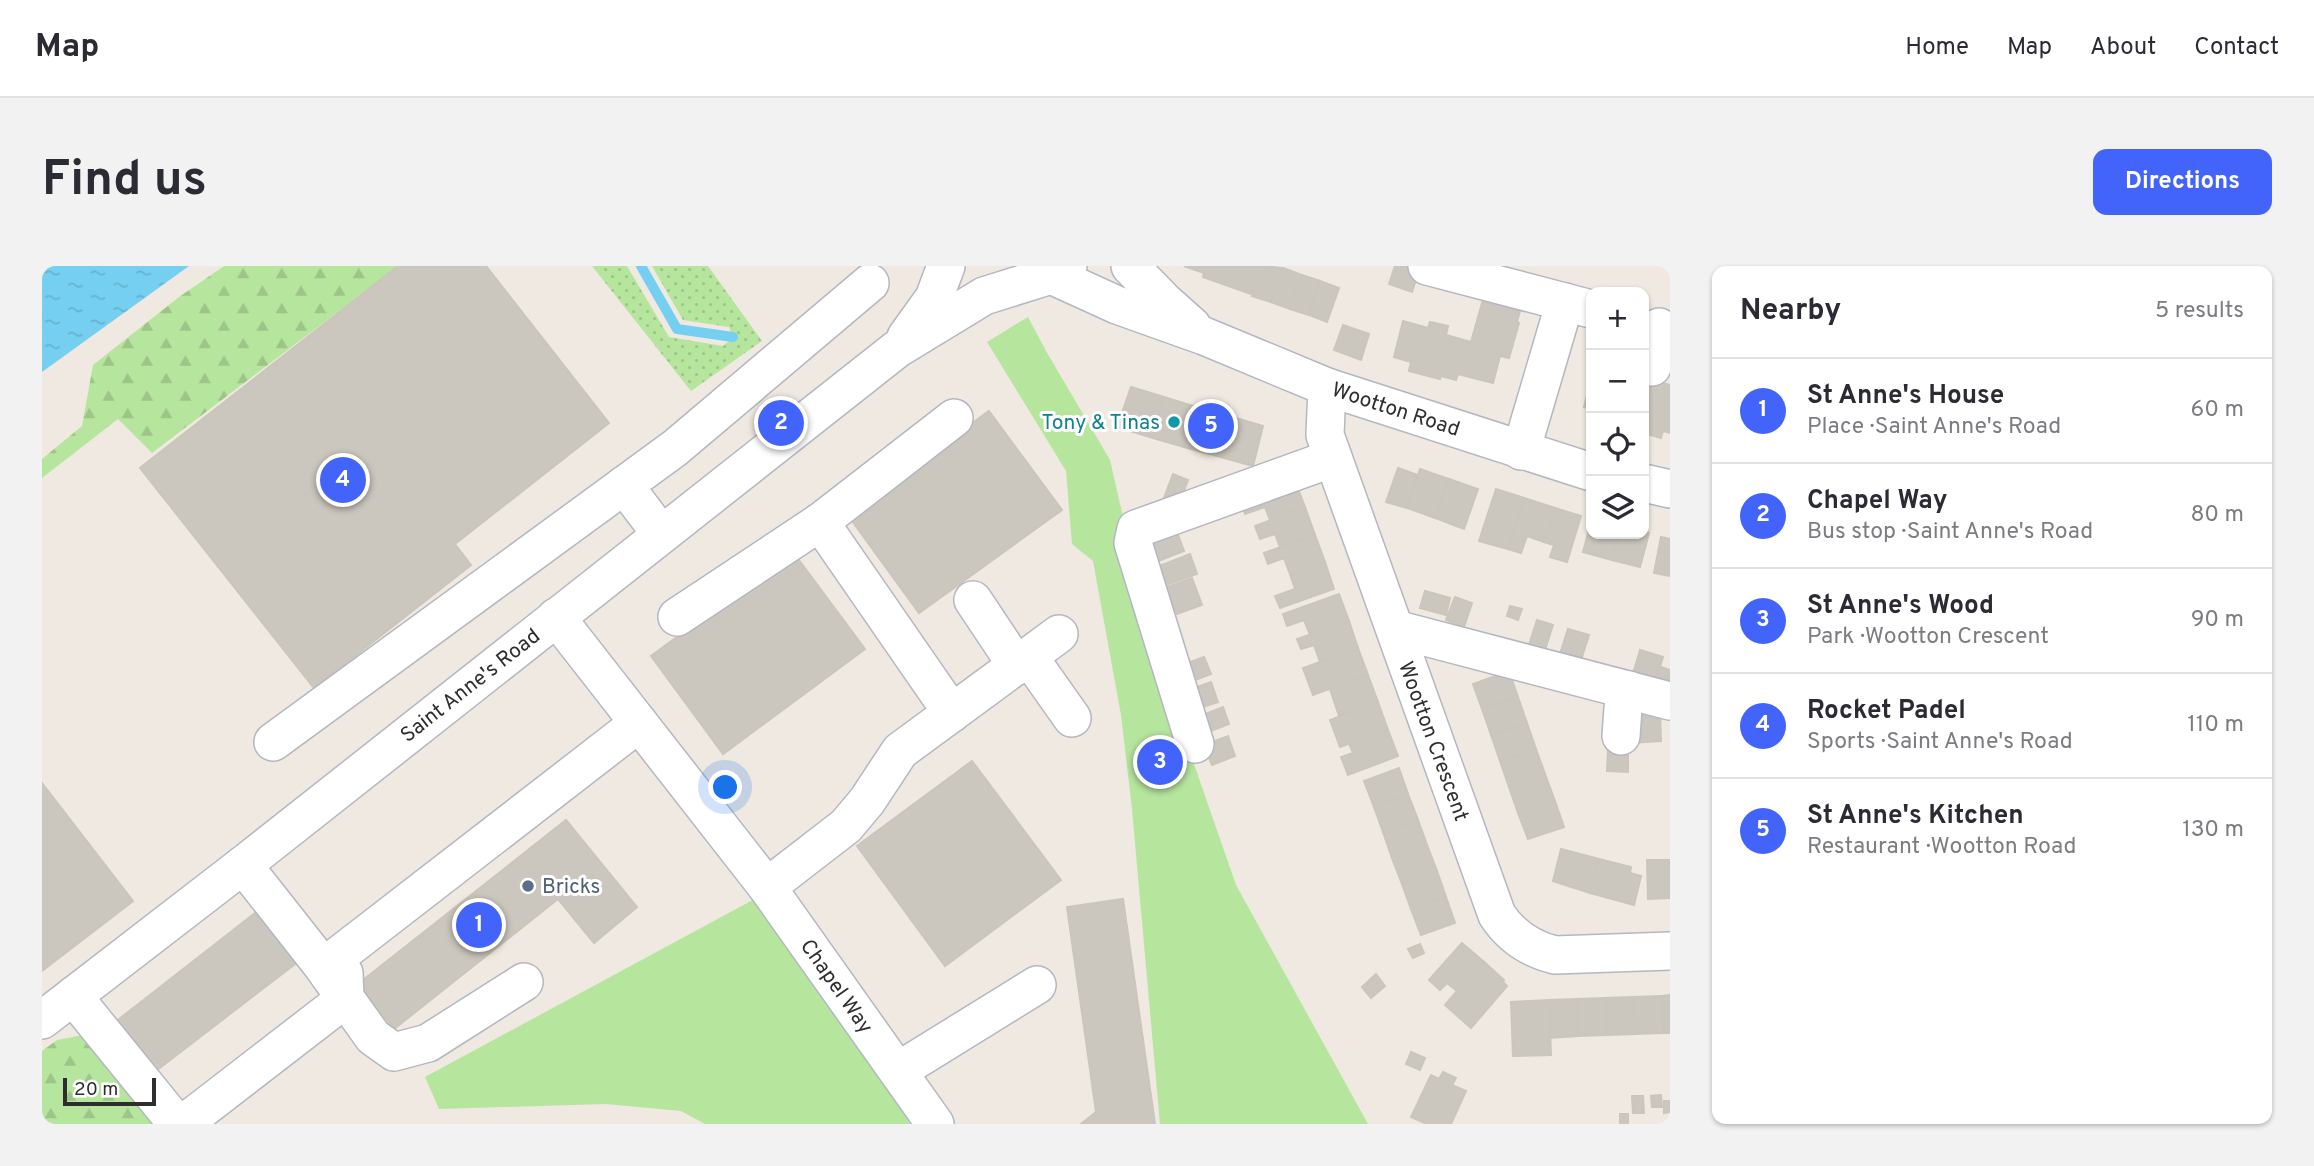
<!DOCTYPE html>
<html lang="en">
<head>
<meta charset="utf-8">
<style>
	:root { --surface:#fff; --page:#f2f2f3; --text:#2b2b33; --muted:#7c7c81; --line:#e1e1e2; --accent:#4264fb }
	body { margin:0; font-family:Overpass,sans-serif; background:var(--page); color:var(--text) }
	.controls { position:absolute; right:21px; top:21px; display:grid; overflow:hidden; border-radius:14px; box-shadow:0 2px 5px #0004 }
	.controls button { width:63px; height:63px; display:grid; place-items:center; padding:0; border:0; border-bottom:2px solid var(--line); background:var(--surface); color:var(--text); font:35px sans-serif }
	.scale { position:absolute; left:21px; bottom:18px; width:93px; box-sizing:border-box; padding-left:7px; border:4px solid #2e2e2e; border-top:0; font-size:19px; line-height:24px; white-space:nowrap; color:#2e2e2e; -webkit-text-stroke:5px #fff; paint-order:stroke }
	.you { position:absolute; left:684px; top:522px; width:24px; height:24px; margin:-18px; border:5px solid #fff; border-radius:50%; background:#1a73e8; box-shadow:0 0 0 10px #1a73e833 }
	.badge { display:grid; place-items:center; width:46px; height:46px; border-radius:50%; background:var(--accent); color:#fff; font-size:23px; font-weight:700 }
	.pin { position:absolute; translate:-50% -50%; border:4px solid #fff; box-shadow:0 2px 7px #0006 }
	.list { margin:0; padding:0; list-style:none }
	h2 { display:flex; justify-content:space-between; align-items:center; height:91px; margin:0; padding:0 28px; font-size:30px }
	h2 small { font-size:23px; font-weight:400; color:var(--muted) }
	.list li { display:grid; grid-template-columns:46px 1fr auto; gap:21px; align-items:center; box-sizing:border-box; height:105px; padding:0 28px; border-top:2px solid var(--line) }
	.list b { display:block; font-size:26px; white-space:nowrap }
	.list p { margin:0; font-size:23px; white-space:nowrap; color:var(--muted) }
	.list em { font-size:23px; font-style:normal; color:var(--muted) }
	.icon { flex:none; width:38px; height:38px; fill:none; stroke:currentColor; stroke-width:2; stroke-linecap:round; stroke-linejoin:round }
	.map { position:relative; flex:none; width:1628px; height:858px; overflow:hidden; border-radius:14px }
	header { display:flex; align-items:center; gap:42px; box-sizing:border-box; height:98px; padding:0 35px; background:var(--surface); border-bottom:2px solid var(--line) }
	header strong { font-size:33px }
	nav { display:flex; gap:38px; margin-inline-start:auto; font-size:24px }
	.intro { display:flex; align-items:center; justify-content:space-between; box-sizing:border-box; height:168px; padding:0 42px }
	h1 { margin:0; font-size:49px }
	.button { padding:18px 32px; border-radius:14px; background:var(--accent); color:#fff; font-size:24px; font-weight:700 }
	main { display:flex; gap:42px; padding:0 42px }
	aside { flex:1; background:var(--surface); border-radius:14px; box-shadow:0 2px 5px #0004 }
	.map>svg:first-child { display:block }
	.grass { fill:url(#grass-dots) }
	.forest { fill:url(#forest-firs) }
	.park { fill:#b6e59e }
	.water { fill:url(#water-ripples) }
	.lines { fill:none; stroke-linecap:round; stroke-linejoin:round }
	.stream { stroke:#75cff0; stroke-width:10 }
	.building { fill:#cbc7bf; stroke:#cbc5ba; stroke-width:2 }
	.minor-casing { stroke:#b4b7c1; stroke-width:40 }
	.minor { stroke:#fff; stroke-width:37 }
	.culture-dot { fill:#0f9aa8; stroke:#fff; stroke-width:2.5 }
	.service-dot { fill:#5c6f8a; stroke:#fff; stroke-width:2.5 }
	.labels { text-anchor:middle; stroke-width:6; stroke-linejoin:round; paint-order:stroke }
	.street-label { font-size:21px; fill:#2e2e2e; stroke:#fff }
	.culture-label { font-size:21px; fill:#0d838f; stroke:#fff; text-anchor:end }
	.service-label { font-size:21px; fill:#4e5e75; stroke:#fff; text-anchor:start }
</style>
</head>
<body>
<header>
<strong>Map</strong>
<nav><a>Home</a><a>Map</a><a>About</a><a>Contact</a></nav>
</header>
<div class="intro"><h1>Find us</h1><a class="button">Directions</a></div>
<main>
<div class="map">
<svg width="1628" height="858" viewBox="0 0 1628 858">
	<defs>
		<pattern id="grass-dots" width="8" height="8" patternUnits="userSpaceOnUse" patternTransform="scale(1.75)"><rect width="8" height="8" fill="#b6e59e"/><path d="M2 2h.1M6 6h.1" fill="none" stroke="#9dc588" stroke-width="1.8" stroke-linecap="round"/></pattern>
		<pattern id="forest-firs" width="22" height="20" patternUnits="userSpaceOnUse" patternTransform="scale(1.75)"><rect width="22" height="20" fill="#b6e59e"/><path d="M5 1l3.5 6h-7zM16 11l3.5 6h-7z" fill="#9dc588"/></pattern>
		<pattern id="water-ripples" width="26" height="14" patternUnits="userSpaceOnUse" patternTransform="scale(1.75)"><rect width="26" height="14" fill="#75cff0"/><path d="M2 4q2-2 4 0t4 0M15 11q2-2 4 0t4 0" fill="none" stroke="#66b2ce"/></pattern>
	</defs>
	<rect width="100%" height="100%" fill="#efe9e1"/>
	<path class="grass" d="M 550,0 L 585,0 L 627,71 L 681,80 L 691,71 L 687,61 L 641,54 L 610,0 L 666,0 L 720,75 L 649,125 Z"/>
	<g class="forest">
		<path d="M 182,0 L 356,0 L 110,187 L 76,153 L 0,212 L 0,193 L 40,160 L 51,99 L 137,31 Z"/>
		<path d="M 46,768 L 122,858 L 0,858 L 0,785 L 15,774 Z"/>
	</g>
	<g class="park">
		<path d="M 986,51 L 1004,85 L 1068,194 L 1086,273 L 1135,449 L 1194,619 L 1326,858 L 1118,858 L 1090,543 L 1079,449 L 1051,295 L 1030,278 L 1024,205 L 945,76 Z"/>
		<path d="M 720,629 L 868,858 L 663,858 L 639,845 L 564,838 L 397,843 L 383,811 Z"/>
	</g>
	<path class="water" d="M 0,0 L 147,0 L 0,106 Z"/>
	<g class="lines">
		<path class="stream" d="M 599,0 L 635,63 L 691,71"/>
	</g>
	<g class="building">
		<path d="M 356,0 L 444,0 L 567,157 L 413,278 L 429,299 L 272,422 L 98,202 Z"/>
		<path d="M 1142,0 L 1219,0 L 1209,28 L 1161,11 L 1162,7 Z"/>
		<path d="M 1221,0 L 1241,2 L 1229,36 L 1210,30 Z"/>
		<path d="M 1353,0 L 1364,0 L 1377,5 L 1370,26 L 1347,18 Z"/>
		<path d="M 1241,2 L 1260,9 L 1248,43 L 1229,36 Z"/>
		<path d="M 1260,9 L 1278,15 L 1267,49 L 1248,43 Z"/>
		<path d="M 1278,15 L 1297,22 L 1285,56 L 1267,49 Z"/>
		<path d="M 1442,30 L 1479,41 L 1475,56 L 1477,57 L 1467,92 L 1458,90 L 1451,117 L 1416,108 L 1414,114 L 1399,110 L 1398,113 L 1367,105 L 1369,96 L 1352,91 L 1361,55 L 1386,62 L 1388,56 L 1406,60 L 1404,69 L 1429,76 Z"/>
		<path d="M 1301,59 L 1327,68 L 1319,94 L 1292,84 Z"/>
		<path d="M 1549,113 L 1549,143 L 1542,141 Z"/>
		<path d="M 1610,114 L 1628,119 L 1628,167 L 1621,165 L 1619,172 L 1602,167 L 1602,115 Z"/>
		<path d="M 1089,121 L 1122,131 L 1111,172 L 1075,161 Z"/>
		<path d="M 1122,131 L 1154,141 L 1142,181 L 1111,172 Z"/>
		<path d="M 1154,141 L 1187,150 L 1175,190 L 1142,181 Z"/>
		<path d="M 947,145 L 1020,244 L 877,347 L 805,248 Z"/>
		<path d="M 1187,150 L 1221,160 L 1211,200 L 1175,190 Z"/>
		<path d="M 1356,202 L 1376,209 L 1365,242 L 1344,236 Z"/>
		<path d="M 1378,203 L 1407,213 L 1393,252 L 1365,242 Z"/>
		<path d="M 1131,208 L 1146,214 L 1137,238 L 1122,232 Z"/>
		<path d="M 1407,213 L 1436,223 L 1422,263 L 1393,252 Z"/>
		<path d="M 1253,215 L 1263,241 L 1228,254 L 1223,241 L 1203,248 L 1198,235 Z"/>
		<path d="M 1454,223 L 1482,232 L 1466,283 L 1437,275 Z"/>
		<path d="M 1482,232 L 1513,242 L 1502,276 L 1485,270 L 1479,287 L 1466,283 Z"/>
		<path d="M 1263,241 L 1273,269 L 1238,281 L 1233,268 L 1218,273 L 1213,260 Z"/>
		<path d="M 1513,242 L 1539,250 L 1525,296 L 1508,291 L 1512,279 L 1502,276 Z"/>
		<path d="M 1549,256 L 1549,268 L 1577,268 L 1570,294 L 1541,286 Z"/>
		<path d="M 1132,258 L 1142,285 L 1114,296 L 1104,269 Z"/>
		<path d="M 1602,265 L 1607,267 L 1598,301 L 1570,294 L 1577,268 L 1602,268 Z"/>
		<path d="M 1273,269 L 1283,296 L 1248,308 L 1242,292 L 1226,298 L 1222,287 Z"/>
		<path d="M 1619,271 L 1628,273 L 1628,310 L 1612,307 Z"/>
		<path d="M 751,286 L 823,383 L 681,488 L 609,390 Z"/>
		<path d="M 1148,288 L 1155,308 L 1124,319 L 1117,300 Z"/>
		<path d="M 1283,296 L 1292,323 L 1238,342 L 1233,330 L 1253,323 L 1248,308 Z"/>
		<path d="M 1150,312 L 1160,339 L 1135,348 L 1125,321 Z"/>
		<path d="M 1383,325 L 1408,332 L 1404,349 L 1378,342 Z"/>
		<path d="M 1297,328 L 1307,355 L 1268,369 L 1262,354 L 1245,360 L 1241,348 Z"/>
		<path d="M 1413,331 L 1430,337 L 1422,361 L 1404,354 Z"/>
		<path d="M 1468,340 L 1480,343 L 1476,354 L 1465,350 Z"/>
		<path d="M 1495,354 L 1511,359 L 1502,387 L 1486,382 Z"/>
		<path d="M 1307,355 L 1316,382 L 1278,396 L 1272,379 L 1259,383 L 1255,373 Z"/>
		<path d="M 1526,363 L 1547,369 L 1539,394 L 1518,388 Z"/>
		<path d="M 1316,382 L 1326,409 L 1271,429 L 1261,402 Z"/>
		<path d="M 1598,384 L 1621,391 L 1613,416 L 1591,408 Z"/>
		<path d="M 1162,391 L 1169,408 L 1148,416 L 1142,398 Z"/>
		<path d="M 1619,401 L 1628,404 L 1628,421 L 1614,417 Z"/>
		<path d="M 1467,405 L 1476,431 L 1440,443 L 1431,418 Z"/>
		<path d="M 1326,409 L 1336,436 L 1297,450 L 1288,423 Z"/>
		<path d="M 1169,416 L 1176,436 L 1154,443 L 1147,424 Z"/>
		<path d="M 1476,431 L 1485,457 L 1449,469 L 1440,443 Z"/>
		<path d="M 1336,436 L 1346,464 L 1298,481 L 1288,454 Z"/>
		<path d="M 1181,441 L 1187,458 L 1164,467 L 1158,450 Z"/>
		<path d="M 1618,446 L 1619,475 L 1589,477 L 1588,448 Z"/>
		<path d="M 1485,457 L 1494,483 L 1458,495 L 1449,469 Z"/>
		<path d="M 1346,464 L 1356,490 L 1306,509 L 1299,491 L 1311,487 L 1307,477 Z"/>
		<path d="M 1186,470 L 1193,490 L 1170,499 L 1162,479 Z"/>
		<path d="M 1566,481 L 1586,481 L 1586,506 L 1565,505 Z"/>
		<path d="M 1494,483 L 1503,508 L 1467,521 L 1458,495 Z"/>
		<path d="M 930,495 L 1019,614 L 903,700 L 815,580 Z"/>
		<path d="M 1357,502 L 1366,528 L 1332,541 L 1322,515 Z"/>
		<path d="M 1503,508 L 1513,535 L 1476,547 L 1467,521 Z"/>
		<path d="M 0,517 L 91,635 L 0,705 Z"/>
		<path d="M 1366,528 L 1376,554 L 1341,566 L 1332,541 Z"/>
		<path d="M 1513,535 L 1522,561 L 1486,573 L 1476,547 Z"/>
		<path d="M 524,554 L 595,641 L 552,677 L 516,633 L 352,763 L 316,718 Z"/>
		<path d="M 1376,554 L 1385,579 L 1350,592 L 1341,566 Z"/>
		<path d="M 1385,579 L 1395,605 L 1360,618 L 1350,592 Z"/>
		<path d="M 1519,583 L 1557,593 L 1548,627 L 1511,615 Z"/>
		<path d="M 1557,593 L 1589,601 L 1588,607 L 1599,610 L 1592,639 L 1548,627 Z"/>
		<path d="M 1605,594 L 1628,594 L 1628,632 L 1606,633 Z"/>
		<path d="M 1395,605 L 1404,631 L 1369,643 L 1360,618 Z"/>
		<path d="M 1404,631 L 1413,657 L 1379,669 L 1369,643 Z"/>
		<path d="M 1081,633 L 1113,858 L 1039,858 L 1054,846 L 1025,641 Z"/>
		<path d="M 217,644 L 257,695 L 102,814 L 63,764 Z"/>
		<path d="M 1420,677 L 1441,695 L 1415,725 L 1405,717 L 1398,724 L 1387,714 Z"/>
		<path d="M 1378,678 L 1382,687 L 1371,692 L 1366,683 Z"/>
		<path d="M 1441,695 L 1462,714 L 1461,716 L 1465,720 L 1429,762 L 1403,739 Z"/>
		<path d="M 1334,708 L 1343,720 L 1329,732 L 1320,721 Z"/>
		<path d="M 1628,729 L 1628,767 L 1621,767 L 1620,730 Z"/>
		<path d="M 1620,730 L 1621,767 L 1593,768 L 1591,731 Z"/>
		<path d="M 1591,731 L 1593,768 L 1565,769 L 1563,732 Z"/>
		<path d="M 1563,732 L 1565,769 L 1536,770 L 1535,733 Z"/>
		<path d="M 1535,733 L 1536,770 L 1508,772 L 1507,734 Z"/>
		<path d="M 1507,734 L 1509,789 L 1471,790 L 1469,736 Z"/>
		<path d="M 1369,786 L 1383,792 L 1378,804 L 1364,798 Z"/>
		<path d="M 1401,806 L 1414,812 L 1410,819 L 1424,825 L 1409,858 L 1385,858 L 1369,851 L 1389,809 L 1397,813 Z"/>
		<path d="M 1619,829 L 1620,841 L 1610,841 L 1609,830 Z"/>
		<path d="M 1590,830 L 1601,830 L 1602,847 L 1591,847 Z"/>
		<path d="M 1622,835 L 1628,835 L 1628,846 L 1622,847 Z"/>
		<rect x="1578" y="848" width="8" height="10"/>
	</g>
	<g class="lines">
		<g class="minor-casing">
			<g id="minor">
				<path d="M 1088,0 L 1122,35 L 1150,60"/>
				<path d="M 1385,0 L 1549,43"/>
				<path d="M 1009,9 L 1075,39 L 1162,70 L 1285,121 L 1549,206"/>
				<path d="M 864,71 L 892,32 L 904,0"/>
				<path d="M 1610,101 L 1617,61"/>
				<path d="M 1285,121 L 1283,169 L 1455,649 C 1469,670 1488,683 1513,689 L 1628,685"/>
				<path d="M 1479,185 L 1523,36"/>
				<path d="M 1602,217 L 1628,223"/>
				<path d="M 582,219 L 619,268"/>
				<path d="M 931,334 L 975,400"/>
				<path d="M 514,351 L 725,621 L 893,858"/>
				<path d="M 635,351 L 778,256"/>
				<path d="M 1353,363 L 1628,435"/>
				<path d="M 987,391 L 1030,452"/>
				<path d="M 910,447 L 778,256 L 912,152"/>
				<path d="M 1579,470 L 1581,442 L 1587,424"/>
				<path d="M 231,476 L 633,182 L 828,17"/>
				<path d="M 1153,478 L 1091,277 L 1094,263 L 1291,192"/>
				<path d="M 201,599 L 279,698 L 331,771 L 352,786 L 386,777 L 482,716"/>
				<path d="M 725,621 L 804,560 L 825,535 L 858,485 L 1017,368"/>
				<path d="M 31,730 L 135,858"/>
				<path d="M 0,754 L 201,599 L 855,83 L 942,30 L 1009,9 L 1026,0"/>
				<path d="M 856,805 L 995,719"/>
				<path d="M 141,858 L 303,733 L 302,707 L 292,693 L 597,457"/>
			</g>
		</g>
		<use href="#minor" class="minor"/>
	</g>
	<circle class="culture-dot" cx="1132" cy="156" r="7"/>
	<circle class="service-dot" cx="486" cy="620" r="7"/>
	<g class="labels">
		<g class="street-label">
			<text transform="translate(1354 143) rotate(18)" y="7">Wootton Road</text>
			<text transform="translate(428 419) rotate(-38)" y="7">Saint Anne's Road</text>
			<text transform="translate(1392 475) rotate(70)" y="7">Wootton Crescent</text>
			<text transform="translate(795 720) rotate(55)" y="7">Chapel Way</text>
		</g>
		<g class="culture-label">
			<text x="1118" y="163">Tony &amp; Tinas</text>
		</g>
		<g class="service-label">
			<text x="500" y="627">Bricks</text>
		</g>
	</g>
</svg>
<div class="controls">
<button>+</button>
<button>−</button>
<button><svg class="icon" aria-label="locate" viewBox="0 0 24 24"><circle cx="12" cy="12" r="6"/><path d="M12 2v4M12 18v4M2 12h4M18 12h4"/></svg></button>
<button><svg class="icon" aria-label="layers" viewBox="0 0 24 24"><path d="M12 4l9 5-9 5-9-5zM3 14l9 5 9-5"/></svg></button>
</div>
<div class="scale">20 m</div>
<div class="you"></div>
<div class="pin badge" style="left:437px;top:659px">1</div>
<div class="pin badge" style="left:739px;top:157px">2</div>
<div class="pin badge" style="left:1118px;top:496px">3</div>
<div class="pin badge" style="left:301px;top:214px">4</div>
<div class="pin badge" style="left:1169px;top:160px">5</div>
</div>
<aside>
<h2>Nearby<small>5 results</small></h2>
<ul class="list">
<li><span class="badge">1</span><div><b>St Anne's House</b><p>Place · Saint Anne's Road</p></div><em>60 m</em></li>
<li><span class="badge">2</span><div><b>Chapel Way</b><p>Bus stop · Saint Anne's Road</p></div><em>80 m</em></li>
<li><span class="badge">3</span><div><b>St Anne's Wood</b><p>Park · Wootton Crescent</p></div><em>90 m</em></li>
<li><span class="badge">4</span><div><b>Rocket Padel</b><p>Sports · Saint Anne's Road</p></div><em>110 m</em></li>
<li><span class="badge">5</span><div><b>St Anne's Kitchen</b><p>Restaurant · Wootton Road</p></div><em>130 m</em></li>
</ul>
</aside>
</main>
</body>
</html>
